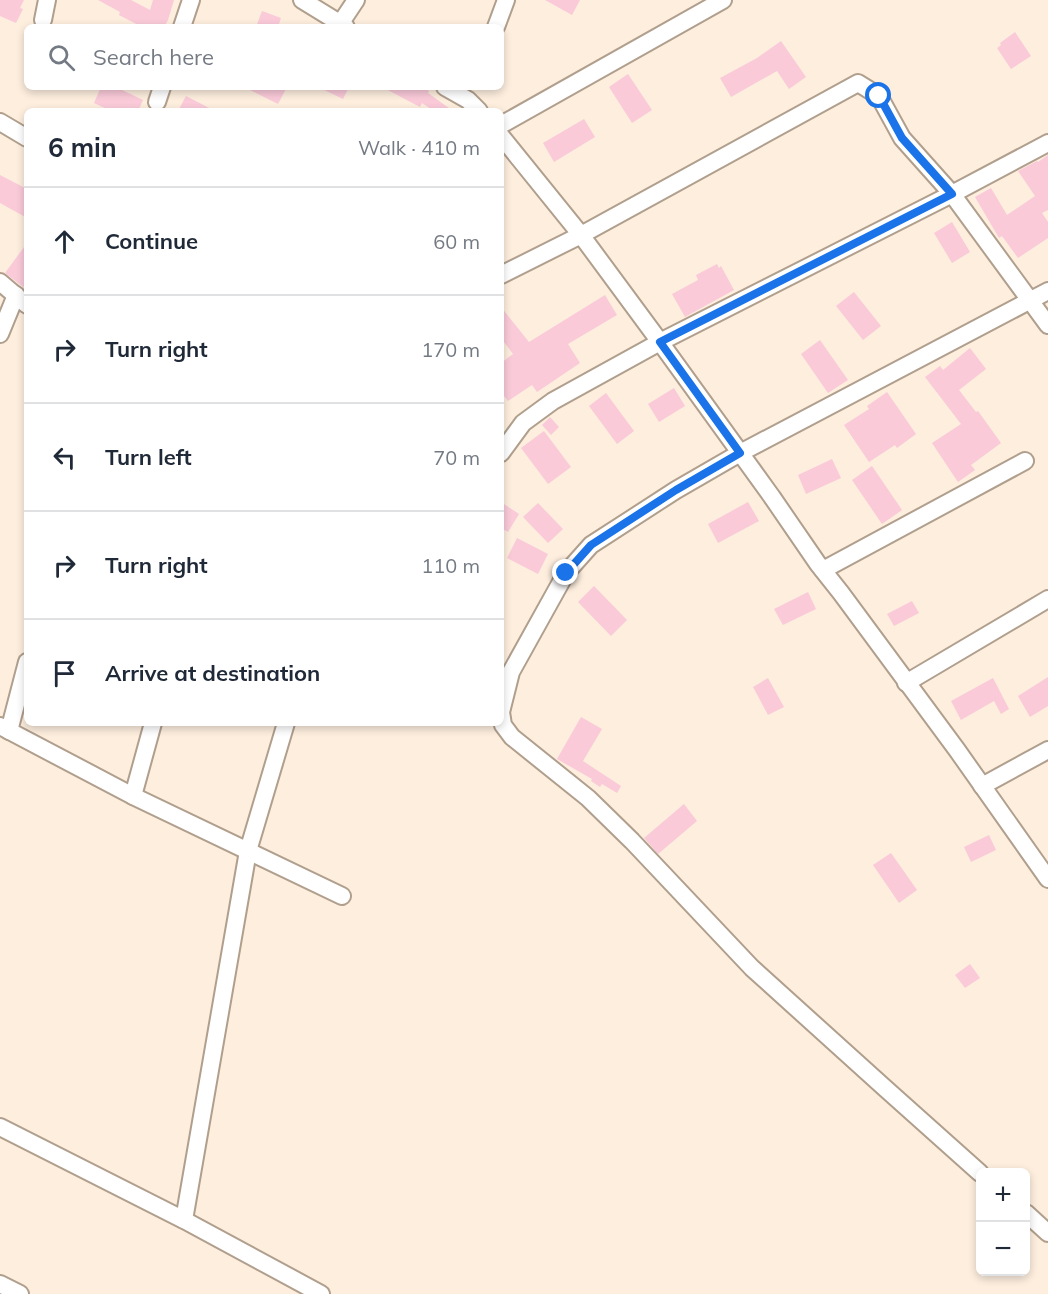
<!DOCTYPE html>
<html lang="en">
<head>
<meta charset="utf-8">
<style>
	:root { --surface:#fff; --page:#f6f6f7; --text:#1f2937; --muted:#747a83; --line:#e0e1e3 }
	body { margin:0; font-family:Mulish,sans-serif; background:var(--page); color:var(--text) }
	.controls { position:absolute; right:18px; bottom:18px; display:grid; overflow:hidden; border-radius:9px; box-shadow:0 3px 9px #0003 }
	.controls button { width:54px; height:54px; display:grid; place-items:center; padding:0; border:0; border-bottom:2px solid var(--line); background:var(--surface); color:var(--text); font:30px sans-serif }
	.stop { position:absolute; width:18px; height:18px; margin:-14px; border:4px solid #1a73e8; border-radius:50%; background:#fff }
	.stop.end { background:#1a73e8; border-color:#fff; box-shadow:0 2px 6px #0008 }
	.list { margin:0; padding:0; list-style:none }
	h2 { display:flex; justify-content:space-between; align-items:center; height:78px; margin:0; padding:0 24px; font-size:26px }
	h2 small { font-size:20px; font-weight:400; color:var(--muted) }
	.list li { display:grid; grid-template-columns:39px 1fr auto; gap:18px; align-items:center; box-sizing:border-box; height:108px; padding:0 24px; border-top:2px solid var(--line) }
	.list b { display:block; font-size:22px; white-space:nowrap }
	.list em { font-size:20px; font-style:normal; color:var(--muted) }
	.icon { flex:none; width:33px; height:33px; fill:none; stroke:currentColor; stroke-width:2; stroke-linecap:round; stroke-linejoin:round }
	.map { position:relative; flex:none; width:1048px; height:1294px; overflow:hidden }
	.search { position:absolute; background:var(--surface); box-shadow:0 3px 9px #0003; left:24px; top:24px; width:480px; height:66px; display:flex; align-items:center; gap:15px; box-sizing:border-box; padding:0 21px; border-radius:9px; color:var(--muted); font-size:22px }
	.panel { position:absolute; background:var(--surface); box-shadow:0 3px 9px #0003; left:24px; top:108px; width:480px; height:618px; border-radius:9px }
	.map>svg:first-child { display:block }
	.building { fill:#facad9 }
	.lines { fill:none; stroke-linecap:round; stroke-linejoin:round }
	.minor-casing { stroke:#b19f8d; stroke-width:20 }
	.minor { stroke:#fff; stroke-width:16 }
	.route { stroke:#1a73e8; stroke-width:8 }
</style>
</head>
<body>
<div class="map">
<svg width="1048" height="1294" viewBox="0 0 1048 1294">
	<rect width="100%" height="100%" fill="#fdeede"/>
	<g class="building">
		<path d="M 0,0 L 24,0 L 20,8 L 23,9 L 16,23 L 0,16 Z"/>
		<path d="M 98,0 L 131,0 L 150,10 L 153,0 L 174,0 L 168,20 L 164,27 L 142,27 L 119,15 L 120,12 Z"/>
		<path d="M 545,0 L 580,0 L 572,15 Z"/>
		<path d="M 262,11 L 281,18 L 278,27 L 256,27 Z"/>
		<path d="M 1015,32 L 1031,56 L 1011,69 L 997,48 L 1001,45 L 1000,43 Z"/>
		<path d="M 781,41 L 806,77 L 789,89 L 777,71 L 731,97 L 720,78 L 757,58 Z"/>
		<path d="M 628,74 L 652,110 L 632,123 L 609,87 Z"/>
		<path d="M 101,87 L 116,87 L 143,100 L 138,111 L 111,111 L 94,103 Z"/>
		<path d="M 244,87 L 287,87 L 278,104 Z"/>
		<path d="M 318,87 L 349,87 L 343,99 Z"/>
		<path d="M 382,87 L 422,87 L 429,91 L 428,93 L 453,111 L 434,111 L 422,103 L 420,107 Z"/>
		<path d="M 186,96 L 215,111 L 178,111 Z"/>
		<path d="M 584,119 L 595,137 L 554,162 L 543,143 Z"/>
		<path d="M 1048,155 L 1048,210 L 1042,213 L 1048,222 L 1048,238 L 1018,258 L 1002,236 L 999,238 L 975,197 L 991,188 L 1007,215 L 1035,196 L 1018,171 L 1037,161 L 1038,162 Z"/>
		<path d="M 0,175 L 27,189 L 27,218 L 0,203 Z"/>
		<path d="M 952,222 L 970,252 L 952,263 L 934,233 Z"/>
		<path d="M 27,243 L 27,290 L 5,273 Z"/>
		<path d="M 717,264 L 719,268 L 721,266 L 734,290 L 685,317 L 672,294 L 698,280 L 696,275 Z"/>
		<path d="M 854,292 L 881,326 L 863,340 L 836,306 Z"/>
		<path d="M 605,295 L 617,315 L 568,344 L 580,363 L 537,392 L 532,385 L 508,401 L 501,392 L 501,363 L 513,354 L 501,338 L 501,307 L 529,342 Z"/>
		<path d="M 820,340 L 848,380 L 828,393 L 801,354 Z"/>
		<path d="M 970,348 L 986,369 L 959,390 L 976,412 L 978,411 L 1001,443 L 971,465 L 975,470 L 958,482 L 932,443 L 961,424 L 925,377 L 940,366 L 943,370 Z"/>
		<path d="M 674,388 L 685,406 L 659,422 L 648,404 Z"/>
		<path d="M 887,392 L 916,434 L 897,448 L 895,445 L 869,462 L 844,425 L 869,409 L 867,406 Z"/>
		<path d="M 606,393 L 634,431 L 617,444 L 589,406 Z"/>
		<path d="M 550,417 L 559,427 L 551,435 L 542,425 Z"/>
		<path d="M 544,431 L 571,467 L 548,484 L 521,448 Z"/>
		<path d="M 832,459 L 841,478 L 806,494 L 798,475 Z"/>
		<path d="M 872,466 L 902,510 L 882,524 L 852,480 Z"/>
		<path d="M 501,502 L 519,514 L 508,532 L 501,528 Z"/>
		<path d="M 748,502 L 759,521 L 718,543 L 708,524 Z"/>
		<path d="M 538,503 L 563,529 L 548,543 L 523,517 Z"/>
		<path d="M 517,538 L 548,554 L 538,574 L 507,558 Z"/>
		<path d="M 594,586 L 627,620 L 611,636 L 578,602 Z"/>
		<path d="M 808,592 L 816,609 L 783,625 L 774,609 Z"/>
		<path d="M 912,601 L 919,613 L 894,626 L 887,614 Z"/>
		<path d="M 1048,677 L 1048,706 L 1030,717 L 1018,696 Z"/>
		<path d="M 768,678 L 784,707 L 768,715 L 753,687 Z"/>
		<path d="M 993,678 L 1009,709 L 1001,714 L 994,701 L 961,720 L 951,701 Z"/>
		<path d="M 581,717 L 602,729 L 583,761 L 621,786 L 617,793 L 602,784 L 600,787 L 591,781 L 592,779 L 557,759 Z"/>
		<path d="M 684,804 L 697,821 L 658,854 L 644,838 Z"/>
		<path d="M 989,835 L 996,850 L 971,862 L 964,847 Z"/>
		<path d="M 891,853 L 917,890 L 899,903 L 873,865 Z"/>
		<path d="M 970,964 L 980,978 L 965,988 L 955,975 Z"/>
	</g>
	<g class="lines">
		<g class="minor-casing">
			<g id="minor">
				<path d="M 302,0 L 346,27"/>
				<path d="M 43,20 L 47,0"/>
				<path d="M 340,24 L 356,0"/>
				<path d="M 182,27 L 191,0"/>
				<path d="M 496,27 L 506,0"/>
				<path d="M 445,87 L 468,100 L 479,111"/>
				<path d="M 157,102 L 162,87"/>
				<path d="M 0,122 L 27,138"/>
				<path d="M 501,125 L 723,0"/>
				<path d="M 501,136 L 581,235 L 660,342 L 772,497 L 818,564 L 841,593 L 957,750 L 1048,879"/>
				<path d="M 501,275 L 581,235 L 858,83 L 879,96 L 902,138 L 952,194 L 1048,325"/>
				<path d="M 0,282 L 27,305"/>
				<path d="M 0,334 L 16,295"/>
				<path d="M 501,453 L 523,423 L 553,401 L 660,342 L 952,194 L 1048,143"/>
				<path d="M 823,570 L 1025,461"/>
				<path d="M 906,683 L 1048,599"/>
				<path d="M 0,726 L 133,796 L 342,896"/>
				<path d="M 9,731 L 27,662"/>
				<path d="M 982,786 L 1048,750"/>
				<path d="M 133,796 L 153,723"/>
				<path d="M 0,1127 L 184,1220 L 321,1294"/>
				<path d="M 980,1173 L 886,1089 L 752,968 L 632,841 L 588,798 L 512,737 L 503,725 L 501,712 L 511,672 L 566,573 L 591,545 L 676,490 L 740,453 L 1048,291"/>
				<path d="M 1026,1213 L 1048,1233"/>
				<path d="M 184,1220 L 248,851 L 286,723"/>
				<path d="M 0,1284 L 20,1294"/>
			</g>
		</g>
		<use href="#minor" class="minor"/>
	</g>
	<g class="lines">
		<path class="route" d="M 566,573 L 591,545 L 676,490 L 740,453 L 660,342 L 952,194 L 902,138 L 879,96"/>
	</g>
</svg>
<div class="controls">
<button>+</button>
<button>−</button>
</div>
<div class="stop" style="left:879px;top:96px"></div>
<div class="stop end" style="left:566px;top:573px"></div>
<div class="search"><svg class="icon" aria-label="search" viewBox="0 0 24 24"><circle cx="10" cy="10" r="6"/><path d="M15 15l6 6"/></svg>Search here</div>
<section class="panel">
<h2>6 min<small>Walk · 410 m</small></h2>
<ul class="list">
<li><svg class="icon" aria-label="ahead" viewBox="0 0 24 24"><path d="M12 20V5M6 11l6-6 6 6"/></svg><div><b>Continue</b></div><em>60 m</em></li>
<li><svg class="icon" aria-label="right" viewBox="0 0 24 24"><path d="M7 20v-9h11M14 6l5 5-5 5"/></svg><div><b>Turn right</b></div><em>170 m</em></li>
<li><svg class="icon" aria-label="left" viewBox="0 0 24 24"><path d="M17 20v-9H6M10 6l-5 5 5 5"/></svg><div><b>Turn left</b></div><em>70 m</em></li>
<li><svg class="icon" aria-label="right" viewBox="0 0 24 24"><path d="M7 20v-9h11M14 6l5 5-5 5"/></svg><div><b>Turn right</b></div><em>110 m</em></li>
<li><svg class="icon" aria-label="arrive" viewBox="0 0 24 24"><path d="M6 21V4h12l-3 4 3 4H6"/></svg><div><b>Arrive at destination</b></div></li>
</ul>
</section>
</div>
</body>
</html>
